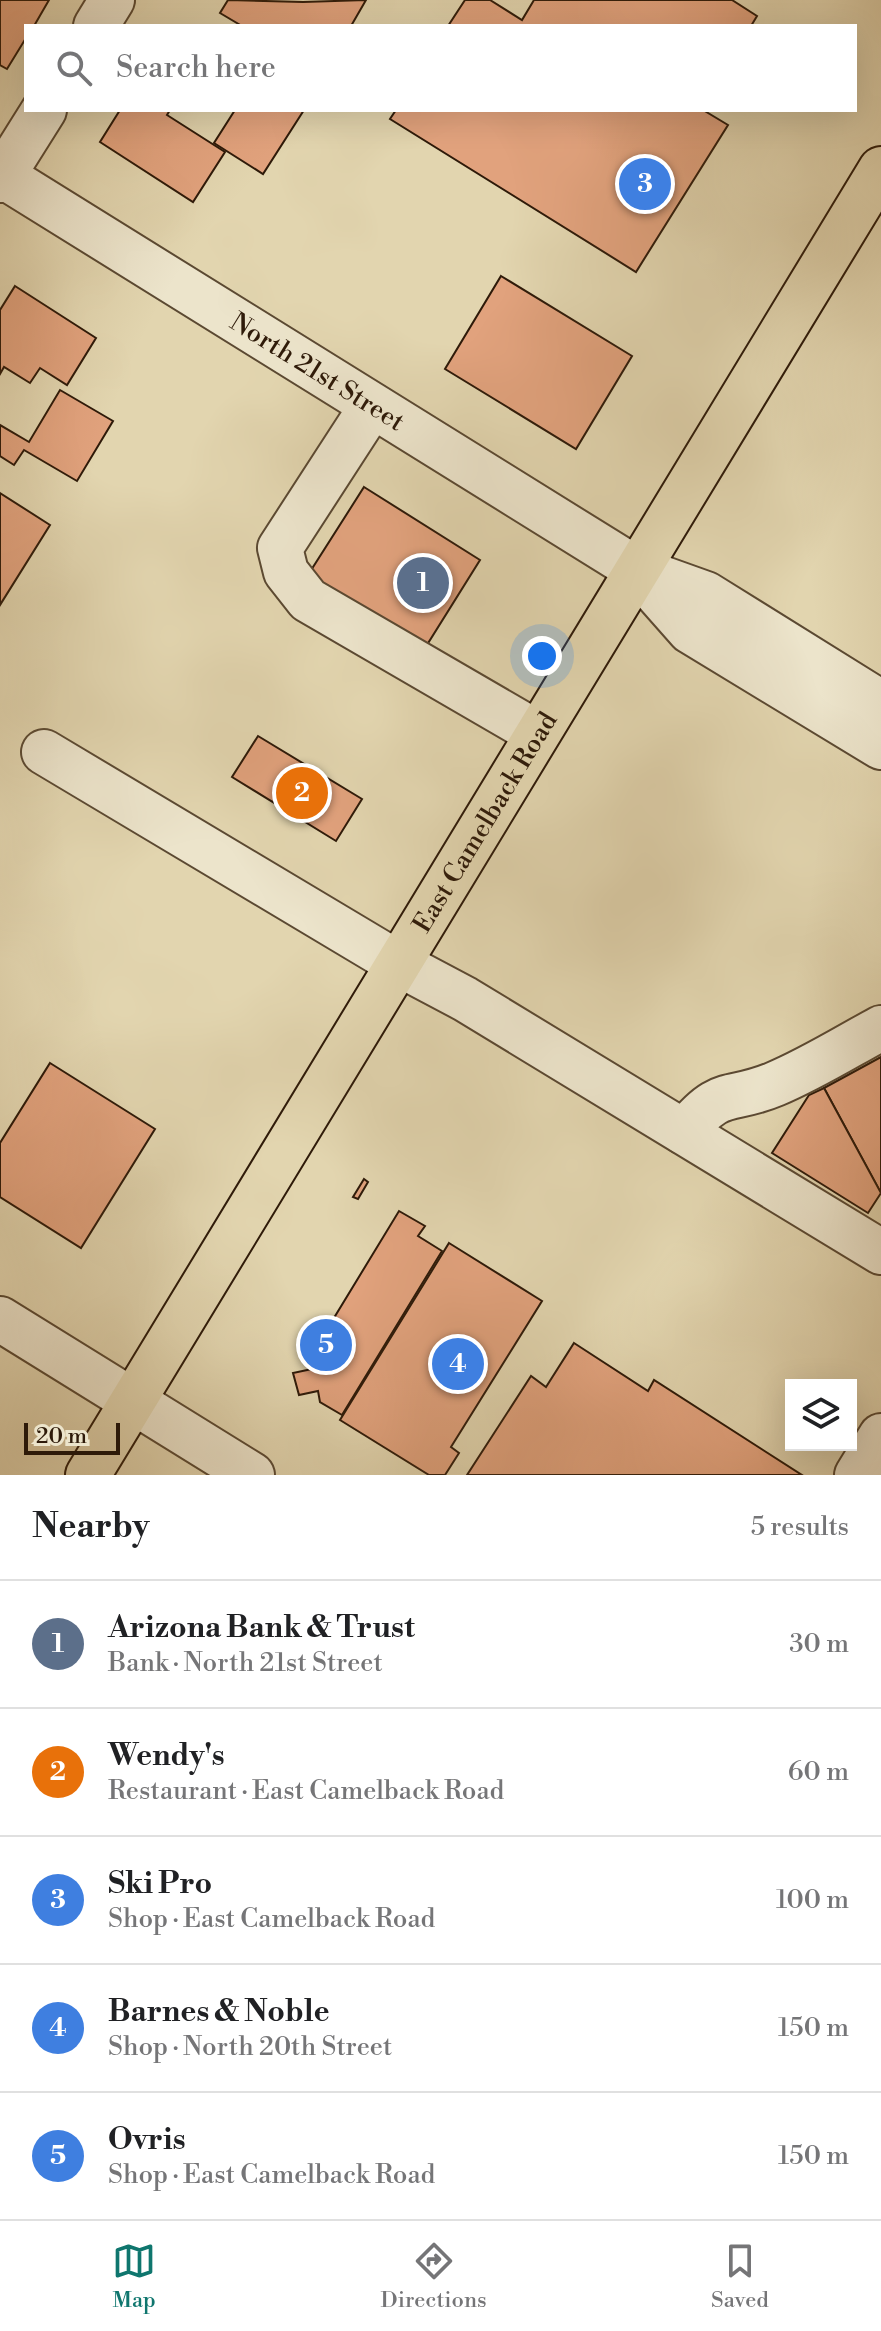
<!DOCTYPE html>
<html lang="en">
<head>
<meta charset="utf-8">
<style>
	:root { --surface:#fff; --page:#f2f2f2; --text:#202124; --muted:#757577; --line:#e0e0e0; --accent:#0f766e }
	body { margin:0; font-family:"Libre Bodoni",serif; background:var(--page); color:var(--text) }
	.controls { position:absolute; right:24px; bottom:24px; display:grid; overflow:hidden; border-radius:0px; box-shadow:0 8px 32px #0002 }
	.controls button { width:72px; height:72px; display:grid; place-items:center; padding:0; border:0; border-bottom:2px solid var(--line); background:var(--surface); color:var(--text); font:40px sans-serif }
	.scale { position:absolute; left:24px; bottom:20px; width:96px; box-sizing:border-box; padding-left:8px; border:4px solid #2e1a09; border-top:0; font-size:22px; line-height:28px; white-space:nowrap; color:#2e1a09; -webkit-text-stroke:6px #ece4cb; paint-order:stroke }
	.you { position:absolute; left:542px; top:656px; width:28px; height:28px; margin:-20px; border:6px solid #fff; border-radius:50%; background:#1a73e8; box-shadow:0 0 0 12px #1a73e833 }
	.badge { display:grid; place-items:center; width:52px; height:52px; border-radius:50%; background:var(--accent); color:#fff; font-size:26px; font-weight:700 }
	.pin { position:absolute; translate:-50% -50%; border:4px solid #fff; box-shadow:0 2px 8px #0006 }
	.list { margin:0; padding:0; list-style:none }
	h2 { display:flex; justify-content:space-between; align-items:center; height:104px; margin:0; padding:0 32px; font-size:34px }
	h2 small { font-size:26px; font-weight:400; color:var(--muted) }
	.list li { display:grid; grid-template-columns:52px 1fr auto; gap:24px; align-items:center; box-sizing:border-box; height:128px; padding:0 32px; border-top:2px solid var(--line) }
	.list b { display:block; font-size:30px; white-space:nowrap }
	.list p { margin:0; font-size:26px; white-space:nowrap; color:var(--muted) }
	.list em { font-size:26px; font-style:normal; color:var(--muted) }
	.icon { flex:none; width:44px; height:44px; fill:none; stroke:currentColor; stroke-width:2; stroke-linecap:round; stroke-linejoin:round }
	.map { position:relative; flex:none; width:881px; height:1475px; overflow:hidden }
	.search { position:absolute; background:var(--surface); box-shadow:0 8px 32px #0002; left:24px; right:24px; top:24px; height:88px; display:flex; align-items:center; gap:20px; box-sizing:border-box; padding:0 28px; border-radius:0px; color:var(--muted); font-size:30px }
	.sheet { height:744px; background:var(--surface) }
	nav { display:flex; justify-content:space-around; align-items:center; box-sizing:border-box; height:112px; border-top:2px solid var(--line); background:var(--surface); font-size:22px; color:var(--muted) }
	nav a { display:grid; justify-items:center; gap:4px }
	nav .on { color:var(--accent) }
	.map>svg:first-child { display:block }
	.building { fill:#e1a27d; stroke:#2e1a09; stroke-width:2 }
	.lines { fill:none; stroke-linecap:round; stroke-linejoin:round }
	.minor-casing { stroke:#5b4932; stroke-width:48 }
	.major-casing { stroke:#2e1a09; stroke-width:48 }
	.minor { stroke:#ece4cb; stroke-width:44 }
	.major { stroke:#e2d5af; stroke-width:44 }
	.labels { text-anchor:middle; stroke-width:6; stroke-linejoin:round; paint-order:stroke }
	.street-label { font-size:26px; fill:#2e1a09; stroke:#ece4cb }
</style>
</head>
<body>
<div class="map">
<svg width="881" height="1475" viewBox="0 0 881 1475">
	<rect width="100%" height="100%" fill="#e2d5af"/>
	<filter id="stains"><feTurbulence type="fractalNoise" baseFrequency=".0025" numOctaves="4"/><feColorMatrix values="0 0 0 0 .2 0 0 0 0 .09 0 0 0 0 .02 0 0 0 .5 -.17"/></filter>
	<radialGradient id="worn" r=".72"><stop offset=".6" stop-color="#630" stop-opacity="0"/><stop offset="1" stop-color="#630" stop-opacity=".3"/></radialGradient>
	<g class="building">
		<path d="M 0,0 L 49,0 L 34,26 L 26,26 L 26,38 L 7,69 L 0,65 Z"/>
		<path d="M 228,0 L 303,2 L 366,0 L 351,26 L 242,26 L 220,13 Z"/>
		<path d="M 465,0 L 490,0 L 522,20 L 534,0 L 732,0 L 757,16 L 751,26 L 448,26 Z"/>
		<path d="M 120,110 L 170,110 L 167,115 L 225,152 L 193,202 L 100,142 Z"/>
		<path d="M 235,110 L 304,110 L 263,174 L 214,143 Z"/>
		<path d="M 396,110 L 703,110 L 728,125 L 636,272 L 390,119 Z"/>
		<path d="M 501,276 L 632,356 L 576,449 L 445,369 Z"/>
		<path d="M 15,286 L 96,338 L 67,385 L 40,368 L 30,383 L 4,367 L 0,374 L 0,310 Z"/>
		<path d="M 60,390 L 113,421 L 77,481 L 24,450 L 14,465 L 0,456 L 0,425 L 29,442 Z"/>
		<path d="M 364,487 L 480,560 L 425,648 L 308,575 Z"/>
		<path d="M 0,493 L 50,525 L 0,605 Z"/>
		<path d="M 258,736 L 362,799 L 336,841 L 232,777 Z"/>
		<path d="M 881,1057 L 881,1193 L 824,1088 Z"/>
		<path d="M 50,1063 L 155,1129 L 81,1248 L 0,1197 L 0,1143 Z"/>
		<path d="M 824,1088 L 881,1193 L 868,1213 L 772,1153 L 809,1095 Z"/>
		<path d="M 364,1179 L 368,1182 L 358,1199 L 353,1197 Z"/>
		<path d="M 399,1211 L 425,1226 L 418,1236 L 442,1251 L 342,1415 L 320,1402 L 318,1391 L 299,1395 L 293,1373 L 312,1369 L 309,1359 Z"/>
		<path d="M 449,1243 L 542,1301 L 451,1447 L 459,1453 L 445,1475 L 429,1475 L 340,1420 Z"/>
		<path d="M 574,1343 L 648,1391 L 654,1380 L 802,1475 L 467,1475 L 531,1376 L 546,1387 Z"/>
	</g>
	<g class="lines">
		<g class="minor-casing">
			<g id="minor">
				<path d="M 96,26 L 112,0"/>
				<path id="s1" d="M 0,174 L 636,569 L 706,594 L 881,703"/>
				<path d="M 0,180 L 44,110"/>
				<path d="M 372,406 L 280,548 L 286,572 L 308,600 L 537,733"/>
				<path d="M 637,571 L 690,631 L 881,747"/>
				<path d="M 44,752 L 399,964 L 465,999 L 881,1252"/>
				<path d="M 684,1132 C 722,1085 728,1104 775,1084 C 811,1069 846,1047 881,1028"/>
				<path d="M 0,1319 L 252,1475"/>
				<path d="M 857,1475 L 881,1436"/>
			</g>
		</g>
		<g class="major-casing">
			<g id="major">
				<path id="s2" d="M 88,1475 L 881,169"/>
			</g>
		</g>
		<use href="#minor" class="minor"/>
		<use href="#major" class="major"/>
	</g>
	<g class="labels">
		<g class="street-label">
			<text dy="9" stroke="none"><textPath href="#s1" startOffset="374">North 21st Street</textPath></text>
			<text dy="9" stroke="none"><textPath href="#s2" startOffset="764">East Camelback Road</textPath></text>
		</g>
	</g>
	<rect width="100%" height="100%" filter="url(#stains)"/>
	<rect width="100%" height="100%" fill="url(#worn)"/>
</svg>
<div class="controls">
<button><svg class="icon" aria-label="layers" viewBox="0 0 24 24"><path d="M12 4l9 5-9 5-9-5zM3 14l9 5 9-5"/></svg></button>
</div>
<div class="scale">20 m</div>
<div class="you"></div>
<div class="pin badge" style="left:423px;top:583px;background:#5c6f8a">1</div>
<div class="pin badge" style="left:302px;top:793px;background:#e8710a">2</div>
<div class="pin badge" style="left:645px;top:184px;background:#3f7fe0">3</div>
<div class="pin badge" style="left:458px;top:1364px;background:#3f7fe0">4</div>
<div class="pin badge" style="left:326px;top:1345px;background:#3f7fe0">5</div>
<div class="search"><svg class="icon" aria-label="search" viewBox="0 0 24 24"><circle cx="10" cy="10" r="6"/><path d="M15 15l6 6"/></svg>Search here</div>
</div>
<section class="sheet">
<h2>Nearby<small>5 results</small></h2>
<ul class="list">
<li><span class="badge" style="background:#5c6f8a">1</span><div><b>Arizona Bank &amp; Trust</b><p>Bank · North 21st Street</p></div><em>30 m</em></li>
<li><span class="badge" style="background:#e8710a">2</span><div><b>Wendy's</b><p>Restaurant · East Camelback Road</p></div><em>60 m</em></li>
<li><span class="badge" style="background:#3f7fe0">3</span><div><b>Ski Pro</b><p>Shop · East Camelback Road</p></div><em>100 m</em></li>
<li><span class="badge" style="background:#3f7fe0">4</span><div><b>Barnes &amp; Noble</b><p>Shop · North 20th Street</p></div><em>150 m</em></li>
<li><span class="badge" style="background:#3f7fe0">5</span><div><b>Ovris</b><p>Shop · East Camelback Road</p></div><em>150 m</em></li>
</ul>
</section>
<nav>
<a class="on"><svg class="icon" aria-label="map" viewBox="0 0 24 24"><path d="M3 6l6-2 6 2 6-2v14l-6 2-6-2-6 2zM9 4v14M15 6v14"/></svg>Map</a>
<a><svg class="icon" aria-label="directions" viewBox="0 0 24 24"><path d="M12 3l9 9-9 9-9-9zM9 14v-3h6M13 9l2 2-2 2"/></svg>Directions</a>
<a><svg class="icon" aria-label="saved" viewBox="0 0 24 24"><path d="M7 4h10v16l-5-4-5 4z"/></svg>Saved</a>
</nav>
</body>
</html>
